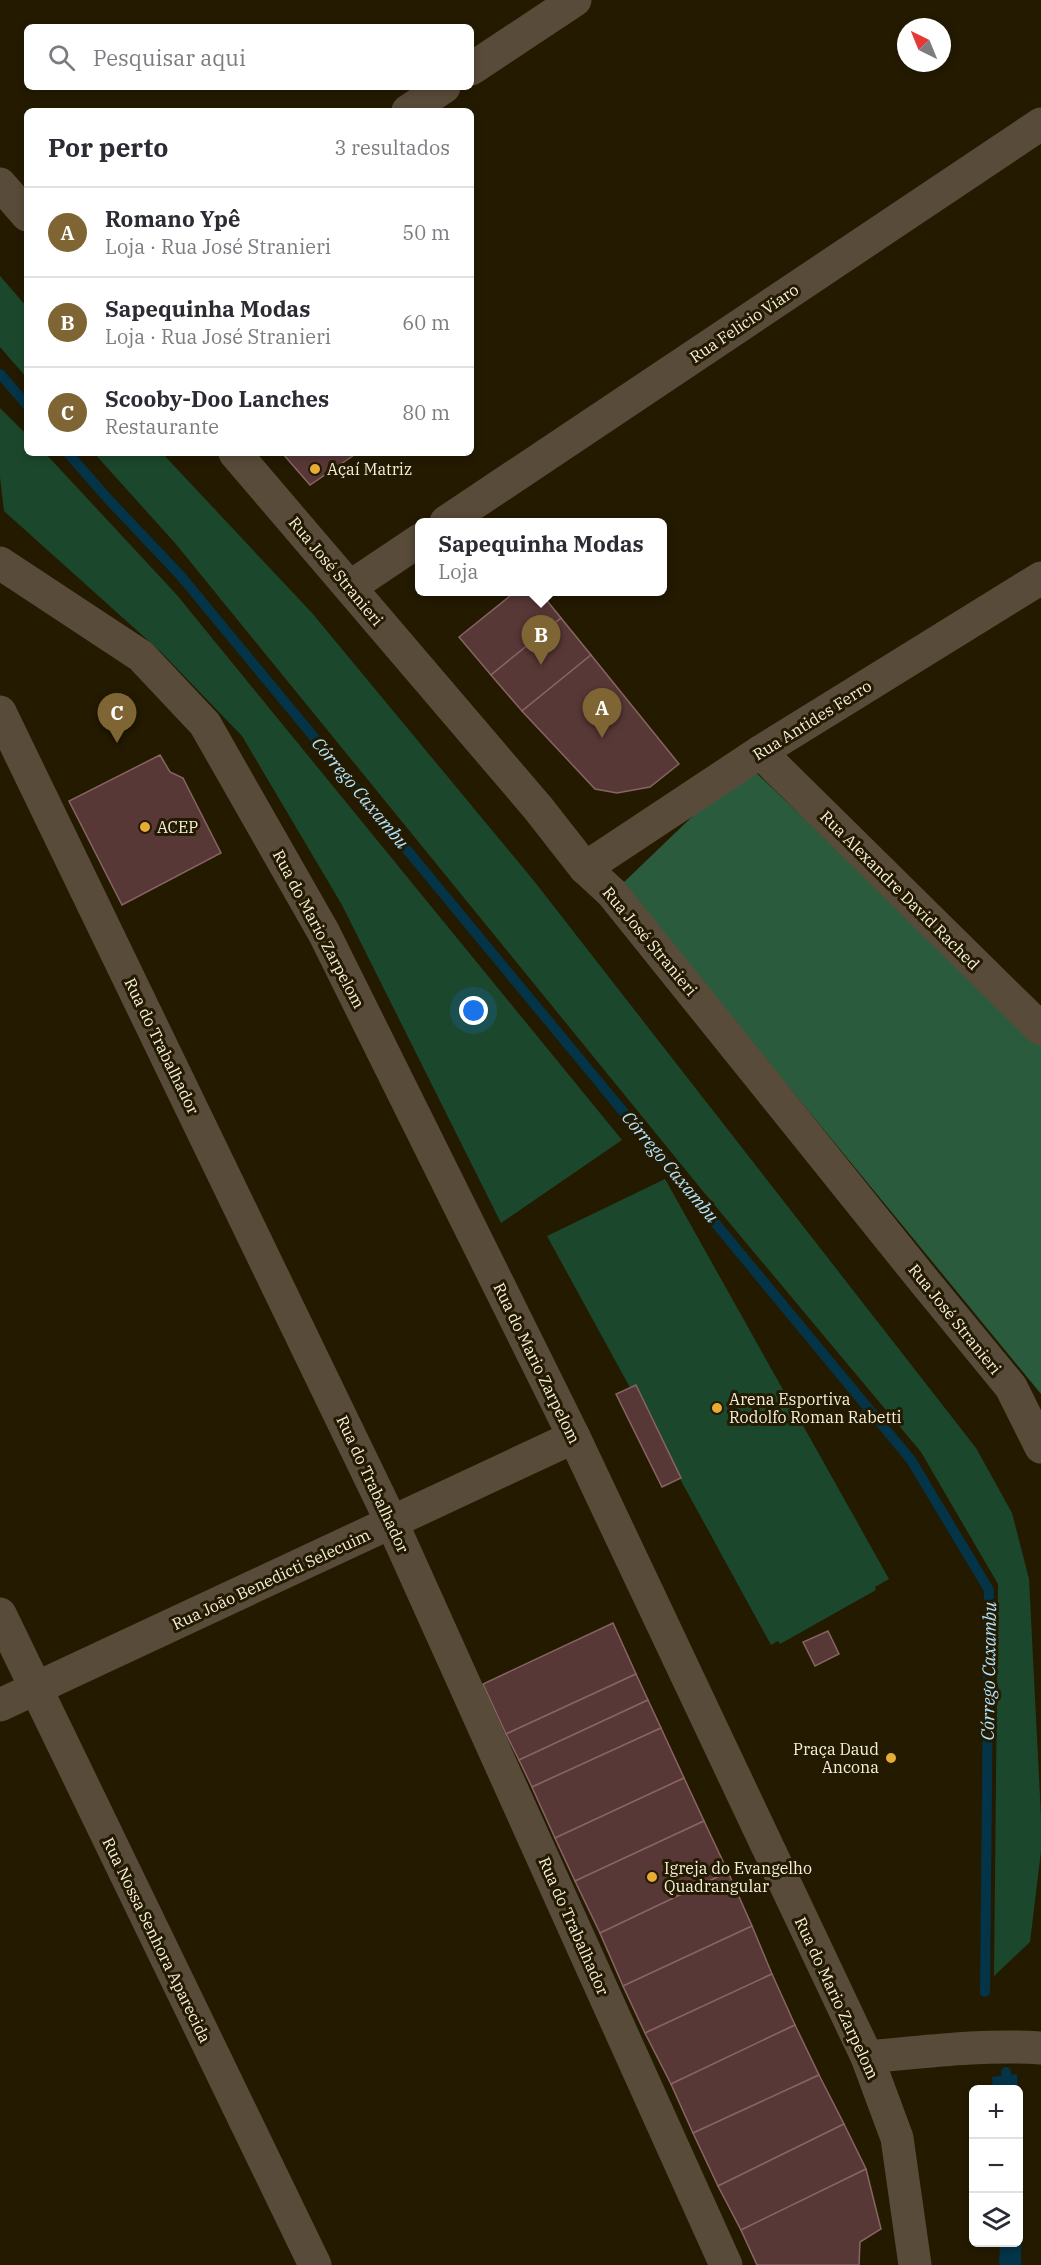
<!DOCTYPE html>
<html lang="pt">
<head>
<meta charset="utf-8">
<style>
	:root { --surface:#fff; --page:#f7f7f7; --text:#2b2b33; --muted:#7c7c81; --line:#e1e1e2; --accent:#806534 }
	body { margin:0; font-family:"IBM Plex Serif",serif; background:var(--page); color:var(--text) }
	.controls { position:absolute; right:18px; bottom:18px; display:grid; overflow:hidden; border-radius:9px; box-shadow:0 3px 9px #0003 }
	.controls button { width:54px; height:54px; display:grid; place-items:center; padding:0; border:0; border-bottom:2px solid var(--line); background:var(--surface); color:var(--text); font:30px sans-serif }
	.compass { position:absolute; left:897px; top:18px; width:54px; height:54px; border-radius:50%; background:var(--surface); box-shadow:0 3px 9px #0003; rotate:317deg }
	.you { position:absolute; left:474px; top:1011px; width:21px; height:21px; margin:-15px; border:4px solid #fff; border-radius:50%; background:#1a73e8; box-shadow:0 0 0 9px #1a73e833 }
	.badge { display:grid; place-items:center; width:39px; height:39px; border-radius:50%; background:var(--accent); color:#fff; font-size:20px; font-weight:700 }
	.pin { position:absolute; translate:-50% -50px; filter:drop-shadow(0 2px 3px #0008) }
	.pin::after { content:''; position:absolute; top:32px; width:21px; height:18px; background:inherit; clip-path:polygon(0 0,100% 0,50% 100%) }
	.popup { position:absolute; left:415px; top:518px; width:252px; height:78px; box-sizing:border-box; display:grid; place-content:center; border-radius:9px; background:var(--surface); filter:drop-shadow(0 2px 4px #0005); font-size:20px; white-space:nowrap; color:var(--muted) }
	.popup b { font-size:22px; color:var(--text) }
	.popup::after { content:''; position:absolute; left:50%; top:100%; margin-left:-12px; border:12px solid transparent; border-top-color:var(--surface) }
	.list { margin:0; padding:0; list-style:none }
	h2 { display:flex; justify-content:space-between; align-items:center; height:78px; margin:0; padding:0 24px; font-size:26px }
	h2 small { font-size:20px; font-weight:400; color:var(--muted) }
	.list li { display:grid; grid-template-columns:39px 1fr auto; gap:18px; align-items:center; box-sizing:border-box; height:90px; padding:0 24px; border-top:2px solid var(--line) }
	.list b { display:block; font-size:22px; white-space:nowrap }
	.list p { margin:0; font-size:20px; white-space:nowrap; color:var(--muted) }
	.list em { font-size:20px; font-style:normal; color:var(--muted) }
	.icon { flex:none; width:33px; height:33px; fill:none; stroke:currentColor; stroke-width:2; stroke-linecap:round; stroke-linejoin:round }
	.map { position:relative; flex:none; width:1041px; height:2265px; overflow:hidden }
	.search { position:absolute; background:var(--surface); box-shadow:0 3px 9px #0003; left:24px; top:24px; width:450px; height:66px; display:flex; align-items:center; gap:15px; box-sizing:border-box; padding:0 21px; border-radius:9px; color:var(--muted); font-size:22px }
	.panel { position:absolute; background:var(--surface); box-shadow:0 3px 9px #0003; left:24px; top:108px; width:450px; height:348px; border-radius:9px }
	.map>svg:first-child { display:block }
	.green { fill:#1b482d }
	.forest { fill:#2a5b3c }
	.water { fill:#033448 }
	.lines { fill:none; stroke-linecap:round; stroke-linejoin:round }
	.stream { stroke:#033448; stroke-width:10 }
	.building { fill:#583837; stroke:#876463; stroke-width:1.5 }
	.minor { stroke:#594b39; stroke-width:33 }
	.poi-dot { fill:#e7ac36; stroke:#231a00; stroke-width:2 }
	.labels { text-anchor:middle; stroke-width:6; stroke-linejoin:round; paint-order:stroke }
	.street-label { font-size:16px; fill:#f5efde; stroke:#231a00 }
	.poi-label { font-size:16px; fill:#f5efde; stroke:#231a00; text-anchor:start }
	.water-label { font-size:18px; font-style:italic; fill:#b2e3fe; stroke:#231a00 }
</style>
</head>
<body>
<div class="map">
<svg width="1041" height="2265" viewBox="0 0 1041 2265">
	<rect width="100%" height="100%" fill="#231a00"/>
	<g class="green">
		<path d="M 0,276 L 27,307 L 27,378 L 0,347 Z"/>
		<path d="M 0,408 L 27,435 L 27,453 L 45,453 L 176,594 L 622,1140 L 501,1223 L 342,905 L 242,736 L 162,653 L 4,511 L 0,477 Z"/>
		<path d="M 94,453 L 162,453 L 312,613 L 534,881 L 976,1448 L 1012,1513 L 1029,1579 L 1041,1817 L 1041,1851 L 1030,1942 L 994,1976 L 998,1584 L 921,1452 L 702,1190 L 175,543 Z"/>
		<path d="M 665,1179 L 889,1579 L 875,1587 L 876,1590 L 780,1644 L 778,1641 L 771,1645 L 547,1236 Z"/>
	</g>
	<path class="forest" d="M 747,764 L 1041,1044 L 1041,1394 L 622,884 Z"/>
	<g class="water">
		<path d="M 1017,2074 L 1018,2089 L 993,2089 L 992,2077 Z"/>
		<path d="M 1019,2105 L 1022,2185 L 1021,2265 L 999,2265 L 1000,2243 L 1018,2242 Z"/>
	</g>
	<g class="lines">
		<g class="stream">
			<path d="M 0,374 L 27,405"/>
			<path d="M 68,453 L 108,499 L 180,575 L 911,1460 L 989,1590 L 985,1992"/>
			<path d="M 1006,2072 L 1008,2090"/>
		</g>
	</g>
	<g class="building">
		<path d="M 285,453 L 357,453 L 310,485 L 283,454 Z"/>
		<path d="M 515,592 L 540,592 L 561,618 L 491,675 L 459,637 Z"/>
		<path d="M 561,618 L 591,655 L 522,711 L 491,675 Z"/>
		<path d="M 591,655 L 679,764 L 650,787 L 617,793 L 595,789 L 522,711 Z"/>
		<path d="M 160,755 L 170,772 L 183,778 L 221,853 L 122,905 L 69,801 Z"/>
		<path d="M 636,1385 L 681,1478 L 662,1487 L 616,1394 Z"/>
		<path d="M 613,1623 L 636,1674 L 506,1734 L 483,1684 Z"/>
		<path d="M 828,1631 L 839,1654 L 815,1666 L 803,1642 Z"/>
		<path d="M 636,1674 L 648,1700 L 519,1760 L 506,1734 Z"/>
		<path d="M 648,1700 L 661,1728 L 532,1787 L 519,1760 Z"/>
		<path d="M 661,1728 L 684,1778 L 555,1838 L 532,1787 Z"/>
		<path d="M 684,1778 L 704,1821 L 575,1881 L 555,1838 Z"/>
		<path d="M 704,1821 L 728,1872 L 600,1933 L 575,1881 Z"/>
		<path d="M 728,1872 L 752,1926 L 623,1986 L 600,1933 Z"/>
		<path d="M 752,1926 L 772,1974 L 645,2033 L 623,1986 Z"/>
		<path d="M 772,1974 L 795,2025 L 671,2084 L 645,2033 Z"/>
		<path d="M 795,2025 L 819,2075 L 693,2133 L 671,2084 Z"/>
		<path d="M 819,2075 L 844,2124 L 718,2186 L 693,2133 Z"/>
		<path d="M 844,2124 L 866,2169 L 741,2230 L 718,2186 Z"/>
		<path d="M 866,2169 L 881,2229 L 860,2242 L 859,2265 L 757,2265 L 741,2230 Z"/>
	</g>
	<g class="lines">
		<g class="minor">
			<path d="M 471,69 L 575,0"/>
			<path d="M 408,111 L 444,87"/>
			<path d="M 0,184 L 27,215"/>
			<path d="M 235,453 L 538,808 L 585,868 L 612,893 L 924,1281 L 1011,1387 L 1041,1447"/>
			<path d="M 446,522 L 1041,124"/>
			<path d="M 0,563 L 141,656 L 205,724 L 324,933 L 574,1437 L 867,2057 L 897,2138 L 915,2265"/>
			<path d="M 350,587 L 420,540"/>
			<path d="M 0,712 L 392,1523 L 726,2265"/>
			<path d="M 760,752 L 1041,1029"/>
			<path d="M 585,868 L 760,752 L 1041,578"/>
			<path d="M 0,1614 L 315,2265"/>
			<path d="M 0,1705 L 574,1437"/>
			<path d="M 867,2057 C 924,2052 983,2044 1041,2048"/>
		</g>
	</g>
	<g class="poi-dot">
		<circle cx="315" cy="469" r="6"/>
		<circle cx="145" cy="827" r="6"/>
		<circle cx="717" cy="1408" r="6"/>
		<circle cx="891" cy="1758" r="6"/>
		<circle cx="652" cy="1877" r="6"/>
	</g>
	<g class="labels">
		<g class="street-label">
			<text transform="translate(744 323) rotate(-34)" y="6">Rua Felicio Viaro</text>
			<text transform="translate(336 571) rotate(50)" y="6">Rua José Stranieri</text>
			<text transform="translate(812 720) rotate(-32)" y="6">Rua Antides Ferro</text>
			<text transform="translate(900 890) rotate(45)" y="6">Rua Alexandre David Rached</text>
			<text transform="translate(319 929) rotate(62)" y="6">Rua do Mario Zarpelom</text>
			<text transform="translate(650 941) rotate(50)" y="6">Rua José Stranieri</text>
			<text transform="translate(162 1046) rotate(64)" y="6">Rua do Trabalhador</text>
			<text transform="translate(955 1319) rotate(51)" y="6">Rua José Stranieri</text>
			<text transform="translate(537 1363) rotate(64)" y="6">Rua do Mario Zarpelom</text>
			<text transform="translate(373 1484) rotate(65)" y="6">Rua do Trabalhador</text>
			<text transform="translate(271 1579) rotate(-25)" y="6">Rua João Benedicti Selecuim</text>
			<text transform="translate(574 1926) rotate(66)" y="6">Rua do Trabalhador</text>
			<text transform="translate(157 1940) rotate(64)" y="6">Rua Nossa Senhora Aparecida</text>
			<text transform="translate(837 1998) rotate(65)" y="6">Rua do Mario Zarpelom</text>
		</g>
		<g class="poi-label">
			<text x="327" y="475">Açaí Matriz</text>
			<text x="157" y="833">ACEP</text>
			<text x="729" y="1405">Arena Esportiva<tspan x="729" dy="18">Rodolfo Roman Rabetti</tspan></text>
			<text x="879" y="1755" text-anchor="end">Praça Daud<tspan x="879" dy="18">Ancona</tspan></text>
			<text x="664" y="1874">Igreja do Evangelho<tspan x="664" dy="18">Quadrangular</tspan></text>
		</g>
		<g class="water-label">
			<text transform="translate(360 793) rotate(50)" y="6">Córrego Caxambu</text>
			<text transform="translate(670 1167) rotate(50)" y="6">Córrego Caxambu</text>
			<text transform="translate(989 1671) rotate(-89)" y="6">Córrego Caxambu</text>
		</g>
	</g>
</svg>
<div class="controls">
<button>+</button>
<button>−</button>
<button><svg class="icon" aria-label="layers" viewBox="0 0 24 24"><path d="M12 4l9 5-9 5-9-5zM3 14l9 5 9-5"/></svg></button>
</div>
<svg class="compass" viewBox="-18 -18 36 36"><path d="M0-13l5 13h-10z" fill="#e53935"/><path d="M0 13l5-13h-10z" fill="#7c7c81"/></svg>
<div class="you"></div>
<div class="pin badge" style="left:602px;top:738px">A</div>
<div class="pin badge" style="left:541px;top:665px">B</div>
<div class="popup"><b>Sapequinha Modas</b>Loja</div>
<div class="pin badge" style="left:117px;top:743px">C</div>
<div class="search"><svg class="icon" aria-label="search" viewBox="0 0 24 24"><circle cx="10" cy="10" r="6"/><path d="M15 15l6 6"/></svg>Pesquisar aqui</div>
<section class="panel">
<h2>Por perto<small>3 resultados</small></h2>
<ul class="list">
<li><span class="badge">A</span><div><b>Romano Ypê</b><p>Loja · Rua José Stranieri</p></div><em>50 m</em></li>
<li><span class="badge">B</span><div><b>Sapequinha Modas</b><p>Loja · Rua José Stranieri</p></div><em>60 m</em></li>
<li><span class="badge">C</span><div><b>Scooby-Doo Lanches</b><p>Restaurante</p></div><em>80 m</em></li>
</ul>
</section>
</div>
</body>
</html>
